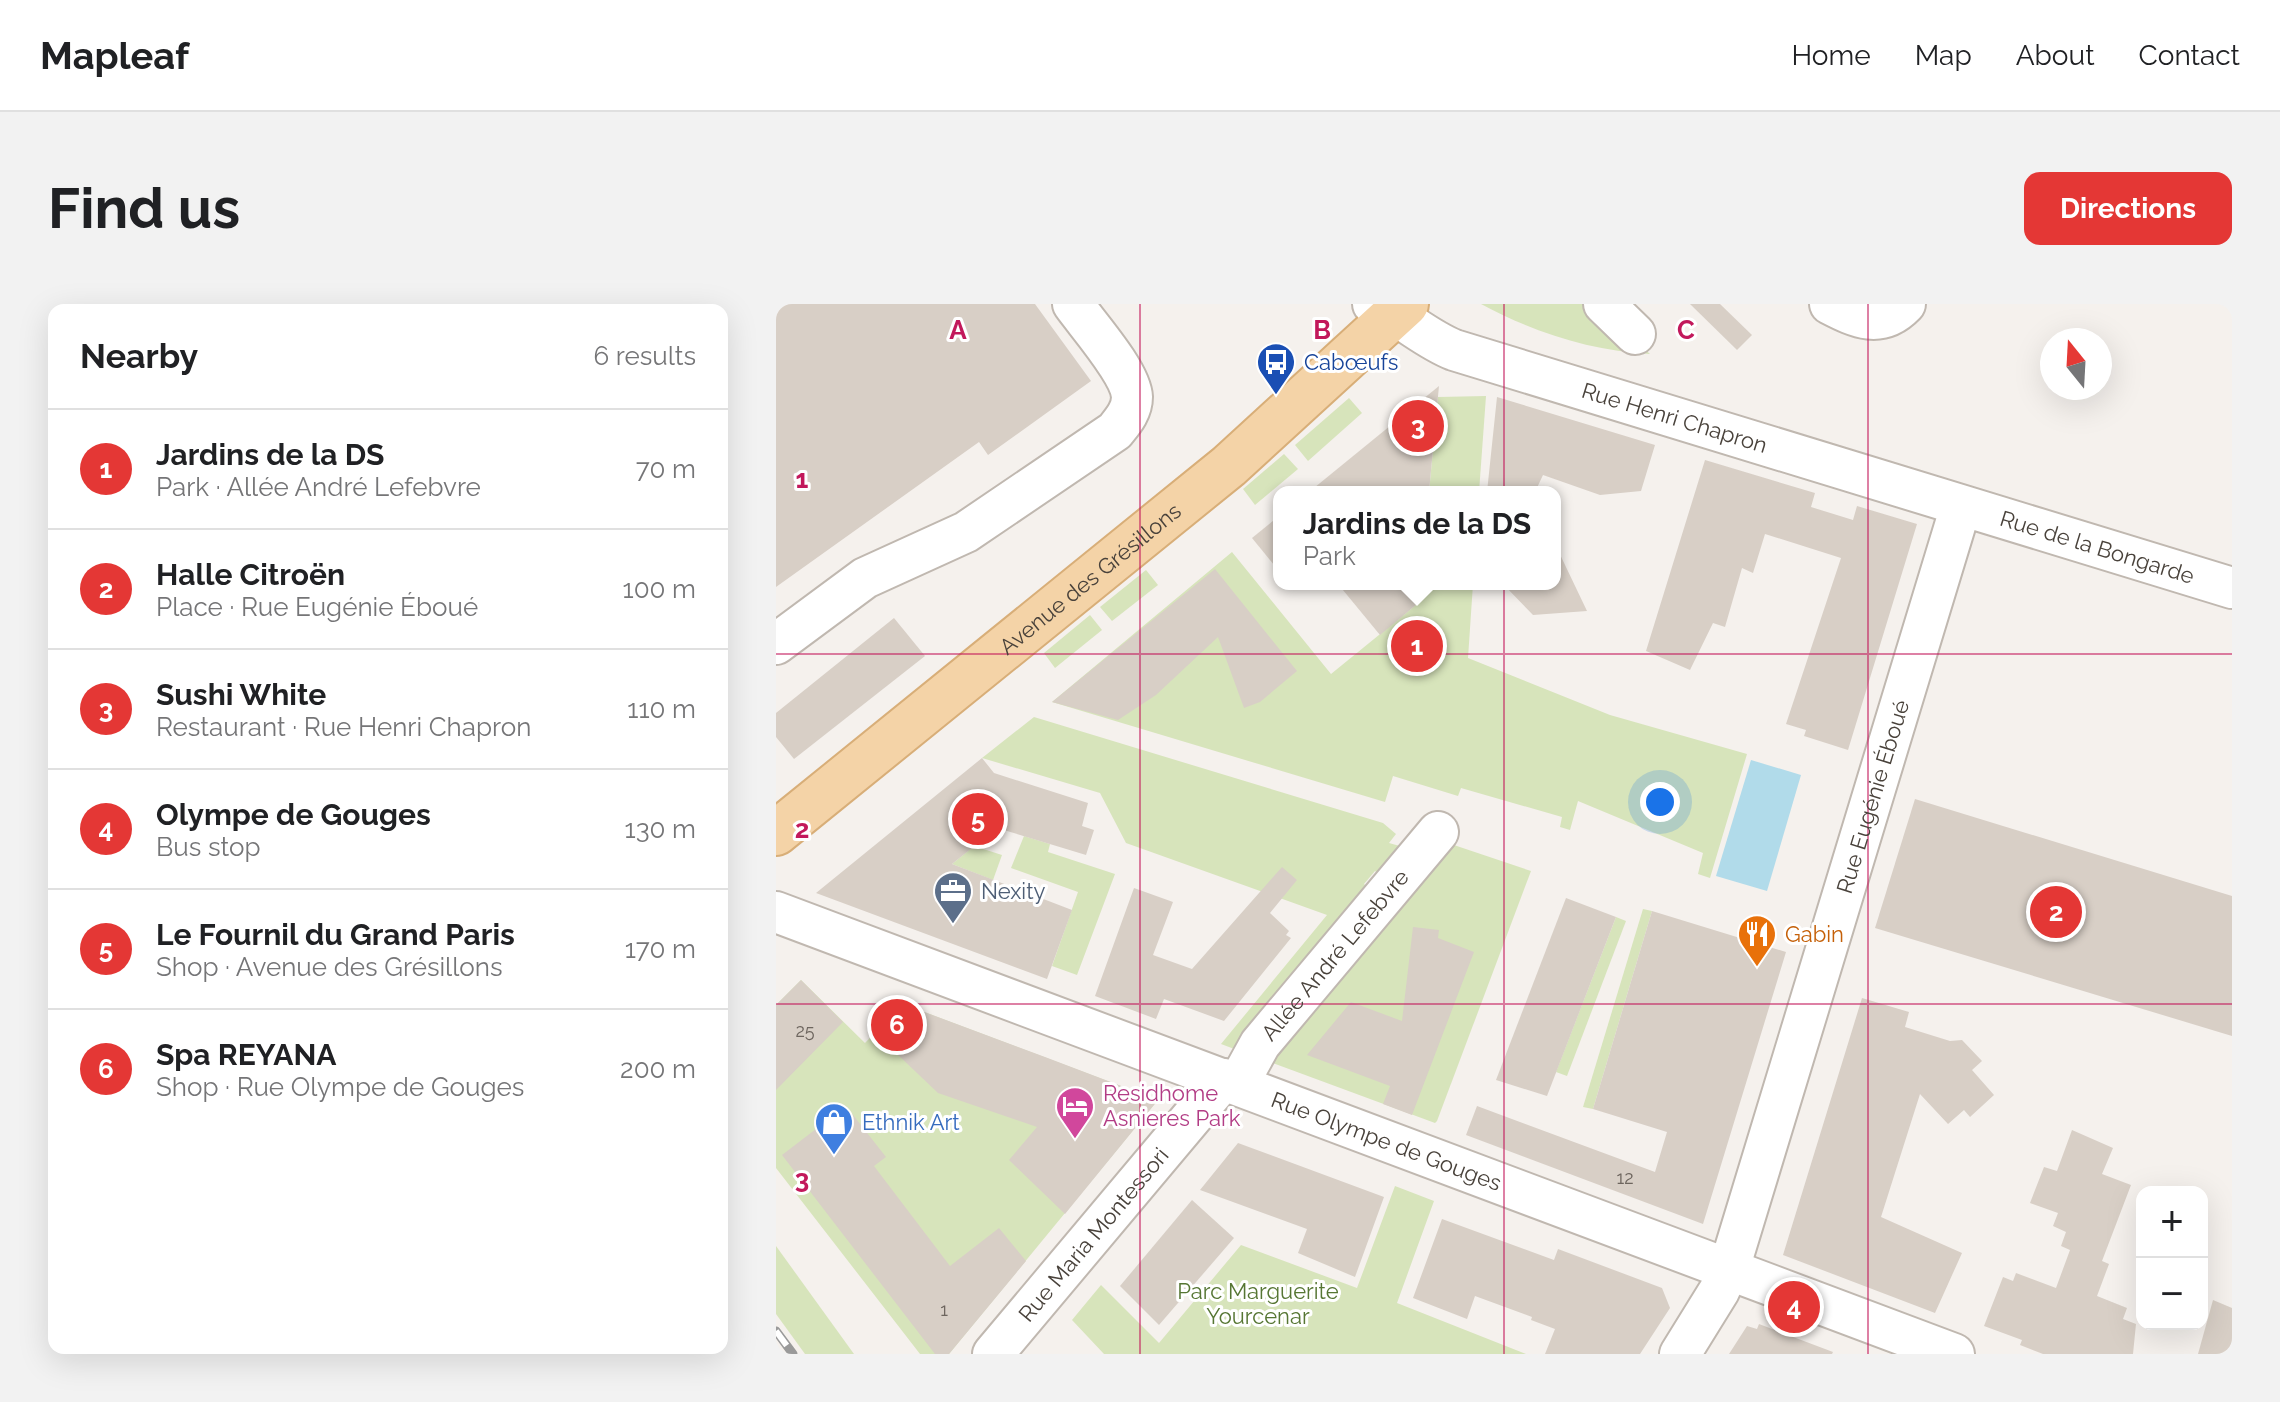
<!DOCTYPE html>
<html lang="en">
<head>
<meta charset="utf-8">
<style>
	:root { --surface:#fff; --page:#f2f2f2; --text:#202124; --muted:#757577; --line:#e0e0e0; --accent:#e43735 }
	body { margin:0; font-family:Raleway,sans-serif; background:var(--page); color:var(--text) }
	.controls { position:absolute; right:24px; bottom:24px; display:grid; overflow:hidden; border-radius:16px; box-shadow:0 8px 32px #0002 }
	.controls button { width:72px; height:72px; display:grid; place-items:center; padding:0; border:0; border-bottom:2px solid var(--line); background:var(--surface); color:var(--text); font:40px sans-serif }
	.compass { position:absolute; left:1264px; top:24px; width:72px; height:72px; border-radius:50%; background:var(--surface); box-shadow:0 8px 32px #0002; rotate:342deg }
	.you { position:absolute; left:884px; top:498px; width:28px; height:28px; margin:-20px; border:6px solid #fff; border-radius:50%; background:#1a73e8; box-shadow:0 0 0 12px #1a73e833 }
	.badge { display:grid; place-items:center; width:52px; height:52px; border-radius:50%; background:var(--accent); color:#fff; font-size:26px; font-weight:700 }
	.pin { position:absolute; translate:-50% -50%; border:4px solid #fff; box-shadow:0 2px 8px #0006 }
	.popup { position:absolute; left:497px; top:182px; width:288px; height:104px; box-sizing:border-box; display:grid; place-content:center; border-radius:16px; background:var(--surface); filter:drop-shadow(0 2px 6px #0005); font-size:26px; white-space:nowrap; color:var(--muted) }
	.popup b { font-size:30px; color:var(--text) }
	.popup::after { content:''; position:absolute; left:50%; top:100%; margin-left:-16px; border:16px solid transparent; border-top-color:var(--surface) }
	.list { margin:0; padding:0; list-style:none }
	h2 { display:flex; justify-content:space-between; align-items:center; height:104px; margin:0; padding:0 32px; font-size:34px }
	h2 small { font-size:26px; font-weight:400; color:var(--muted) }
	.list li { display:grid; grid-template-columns:52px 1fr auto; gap:24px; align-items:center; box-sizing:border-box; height:120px; padding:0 32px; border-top:2px solid var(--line) }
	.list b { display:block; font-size:30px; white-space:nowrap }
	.list p { margin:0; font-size:26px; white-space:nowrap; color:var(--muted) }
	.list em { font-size:26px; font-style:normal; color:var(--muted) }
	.map { position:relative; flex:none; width:1456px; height:1050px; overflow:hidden; border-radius:16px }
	header { display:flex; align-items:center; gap:48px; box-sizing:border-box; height:112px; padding:0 40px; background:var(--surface); border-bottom:2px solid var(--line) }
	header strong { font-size:38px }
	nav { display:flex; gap:44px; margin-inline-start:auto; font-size:28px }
	.intro { display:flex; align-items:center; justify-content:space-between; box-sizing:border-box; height:192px; padding:0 48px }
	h1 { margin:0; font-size:56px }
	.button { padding:20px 36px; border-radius:16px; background:var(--accent); color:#fff; font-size:28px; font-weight:700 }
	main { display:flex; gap:48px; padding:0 48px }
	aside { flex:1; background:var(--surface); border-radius:16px; box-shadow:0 8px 32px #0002 }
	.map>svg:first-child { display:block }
	.green { fill:#d7e4bb }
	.water { fill:#b1dbea }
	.building { fill:#d8cfc6 }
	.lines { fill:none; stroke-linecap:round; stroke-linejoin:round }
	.minor-casing { stroke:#c0b8b0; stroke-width:44 }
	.major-casing { stroke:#d8ae78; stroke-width:48 }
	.minor { stroke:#fff; stroke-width:40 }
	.major { stroke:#f4d3a7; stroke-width:44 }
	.rail-casing { stroke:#9a9a9a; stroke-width:9 }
	.rail { stroke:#fff; stroke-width:6; stroke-dasharray:18; stroke-linecap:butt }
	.grid { fill:none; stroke:#c2185b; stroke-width:2; stroke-opacity:0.55 }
	.labels { text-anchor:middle; stroke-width:6; stroke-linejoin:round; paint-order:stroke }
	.number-label { font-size:18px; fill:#6d655e }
	.transit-label { font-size:22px; fill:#164399; stroke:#fff; text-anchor:start }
	.street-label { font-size:22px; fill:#49423b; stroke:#fff }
	.service-label { font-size:22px; fill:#4e5e75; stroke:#fff; text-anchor:start }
	.food-label { font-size:22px; fill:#c56008; stroke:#fff; text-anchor:start }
	.hotel-label { font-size:22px; fill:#b23c85; stroke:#fff; text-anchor:start }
	.shop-label { font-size:22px; fill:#366cbe; stroke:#fff; text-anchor:start }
	.park-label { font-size:22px; fill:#567633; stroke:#fff }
	.grid-label { font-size:26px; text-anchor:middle; font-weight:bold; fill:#c2185b; stroke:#fff; stroke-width:6; stroke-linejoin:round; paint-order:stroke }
</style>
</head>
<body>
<header>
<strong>Mapleaf</strong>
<nav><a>Home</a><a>Map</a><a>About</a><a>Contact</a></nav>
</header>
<div class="intro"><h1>Find us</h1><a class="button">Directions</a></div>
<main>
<aside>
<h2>Nearby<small>6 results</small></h2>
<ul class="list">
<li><span class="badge">1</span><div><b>Jardins de la DS</b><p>Park · Allée André Lefebvre</p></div><em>70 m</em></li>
<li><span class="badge">2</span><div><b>Halle Citroën</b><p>Place · Rue Eugénie Éboué</p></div><em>100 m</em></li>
<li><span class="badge">3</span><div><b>Sushi White</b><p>Restaurant · Rue Henri Chapron</p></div><em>110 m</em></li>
<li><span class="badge">4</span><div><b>Olympe de Gouges</b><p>Bus stop</p></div><em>130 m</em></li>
<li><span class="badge">5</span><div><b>Le Fournil du Grand Paris</b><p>Shop · Avenue des Grésillons</p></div><em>170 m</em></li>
<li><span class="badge">6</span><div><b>Spa REYANA</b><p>Shop · Rue Olympe de Gouges</p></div><em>200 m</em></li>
</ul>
</aside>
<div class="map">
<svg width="1456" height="1050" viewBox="0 0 1456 1050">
	<rect width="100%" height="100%" fill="#f5f1ed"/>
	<g class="green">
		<path d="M 705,0 L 820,0 L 874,50 C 815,47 757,28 705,0 Z"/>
		<path d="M 710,92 L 703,188 L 653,188 L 662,93 Z"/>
		<path d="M 573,94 L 586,109 L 532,157 L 519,141 Z"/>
		<path d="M 508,150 L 522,165 L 479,201 L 467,185 Z"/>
		<path d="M 456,248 L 555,370 L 641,300 L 643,280 L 697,280 L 692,354 L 834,411 L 971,450 L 934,574 L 922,570 L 927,549 L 802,497 L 794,526 L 784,523 L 786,513 L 685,484 L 682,492 L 617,472 L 609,498 L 276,398 Z"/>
		<path d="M 370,266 L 382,281 L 336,317 L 324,303 Z"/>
		<path d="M 314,311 L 326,326 L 279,364 L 268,349 Z"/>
		<path d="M 258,413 L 607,519 L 620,530 L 613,539 L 638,546 L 611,577 L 599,567 L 588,580 L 600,591 L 469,749 L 445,740 L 551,611 L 350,539 L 324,489 L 206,454 Z"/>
		<path d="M 248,532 L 274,540 L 272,548 L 339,570 L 301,671 L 276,662 L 302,588 L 235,564 Z"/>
		<path d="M 666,537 L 755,567 L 661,817 L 659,819 L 486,755 Z"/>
		<path d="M 198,542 L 226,551 L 217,576 L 176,560 Z"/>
		<path d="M 867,605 L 876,607 L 817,805 L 807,803 Z"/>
		<path d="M 840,613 L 850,617 L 791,772 L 780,768 Z"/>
		<path d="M 25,676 L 89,739 L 127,700 L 382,796 L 173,1050 L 144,1050 L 0,864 L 0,701 Z"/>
		<path d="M 619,882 L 658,897 L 621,999 L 750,1050 L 328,1050 L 296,1016 L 325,981 L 383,1039 L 465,941 L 581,984 Z"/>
		<path d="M 0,942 L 78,1050 L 29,1050 L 0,1010 Z"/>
	</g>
	<path class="water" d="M 975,456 L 1025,471 L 991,587 L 940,572 Z"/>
	<g class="building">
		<path d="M 0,0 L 259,0 L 315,77 L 212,151 L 203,138 L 0,283 Z"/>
		<path d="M 914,0 L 944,0 L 976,31 L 961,46 Z"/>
		<path d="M 663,82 L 653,188 L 533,188 Z"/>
		<path d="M 721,93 L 879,141 L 865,187 L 824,191 L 767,171 L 759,188 L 711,188 Z"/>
		<path d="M 929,156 L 1039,189 L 1035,203 L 1077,216 L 1081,202 L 1141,220 L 1072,446 L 1028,432 L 1030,426 L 1010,420 L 1065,254 L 989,230 L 977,269 L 966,264 L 949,323 L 937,319 L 914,366 L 870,347 Z"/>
		<path d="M 503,212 L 503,267 L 476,234 Z"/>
		<path d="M 779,240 L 811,307 L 757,311 L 727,280 L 779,280 Z"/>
		<path d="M 439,265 L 521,367 L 484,398 L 468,404 L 442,333 L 380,391 L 342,416 L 276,398 Z"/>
		<path d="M 562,280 L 643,280 L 641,300 L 604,331 Z"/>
		<path d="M 118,314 L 149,352 L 18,455 L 0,433 L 0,409 Z"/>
		<path d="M 206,454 L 218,469 L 312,499 L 306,522 L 318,526 L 310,551 L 221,524 L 176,560 L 296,606 L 271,675 L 40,589 Z"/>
		<path d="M 1139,495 L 1456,592 L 1456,732 L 1099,624 Z"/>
		<path d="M 506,563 L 521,576 L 494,609 L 513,627 L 510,631 L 515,634 L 448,717 L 388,695 L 380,715 L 319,692 L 358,584 L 397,598 L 377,651 L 416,665 Z"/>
		<path d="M 790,594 L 840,613 L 771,792 L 720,776 Z"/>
		<path d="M 876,607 L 1010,648 L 927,920 L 690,831 L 701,802 L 879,868 L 891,828 L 817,805 Z"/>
		<path d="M 637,623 L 663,626 L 662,634 L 698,648 L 636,811 L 607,800 L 614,782 L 531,751 L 575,698 L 626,717 Z"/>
		<path d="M 25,676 L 67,718 L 0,786 L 0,701 Z"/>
		<path d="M 1086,694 L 1133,708 L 1129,723 L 1174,737 L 1186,736 L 1206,757 L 1196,766 L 1218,791 L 1194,813 L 1188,806 L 1172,820 L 1144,790 L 1105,913 L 1186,949 L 1159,1009 L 1007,951 Z"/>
		<path d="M 127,700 L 269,753 L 382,796 L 289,910 L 233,856 L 261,823 L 162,789 L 99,729 Z"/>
		<path d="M 70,802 L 110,853 L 98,862 L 174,962 L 223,924 L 250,957 L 173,1050 L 159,1050 L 6,851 Z"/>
		<path d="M 1296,826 L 1337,844 L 1326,870 L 1355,881 L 1326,957 L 1333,960 L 1321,992 L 1351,1004 L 1347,1015 L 1360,1020 L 1357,1050 L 1267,1050 L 1244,1041 L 1246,1036 L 1208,1022 L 1227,973 L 1237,977 L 1240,969 L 1280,984 L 1294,946 L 1285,942 L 1290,928 L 1277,922 L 1282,909 L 1254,899 L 1268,863 L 1281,867 Z"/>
		<path d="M 462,839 L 608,893 L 579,973 L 522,949 L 531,925 L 424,886 Z"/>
		<path d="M 416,896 L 458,934 L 383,1021 L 344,982 Z"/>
		<path d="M 666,915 L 778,956 L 782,945 L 886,984 L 894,1004 L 864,1050 L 769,1050 L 779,1025 L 755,1016 L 756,1013 L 699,992 L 691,1015 L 637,994 Z"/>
		<path d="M 1437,996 L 1456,1004 L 1456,1050 L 1422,1050 Z"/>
		<path d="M 983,1020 L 1057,1048 L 1056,1050 L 953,1050 L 971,1022 L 981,1025 Z"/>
	</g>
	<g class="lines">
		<g class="minor-casing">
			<g id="minor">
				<path id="s1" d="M 597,0 C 627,12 648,34 678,46 L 1456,284"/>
				<path d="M 828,0 L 859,30"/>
				<path d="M 1054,0 C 1081,14 1105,25 1129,0"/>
				<path d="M 0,340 L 89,274 L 190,228 L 339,127 C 347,117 356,107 356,93 C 355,69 312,21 297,0"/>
				<path id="s2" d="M 0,608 L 1178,1050"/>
				<path id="s3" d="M 462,780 L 484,740 L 662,528"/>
				<path id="s4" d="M 217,1050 L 448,775"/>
				<path id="s5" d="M 904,1050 L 943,987 L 953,965 L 1185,202"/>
			</g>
		</g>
		<g class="major-casing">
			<g id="major">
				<path id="s6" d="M 0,529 L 453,162 L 630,0"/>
			</g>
		</g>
		<use href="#minor" class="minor"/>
		<use href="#major" class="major"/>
		<g class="rail-casing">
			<path id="rail" d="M 0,1027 L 17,1050"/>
		</g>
		<use href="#rail" class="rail"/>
	</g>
	<path class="grid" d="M 364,0 L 364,1050M 728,0 L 728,1050M 1092,0 L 1092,1050M 0,350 L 1456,350M 0,700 L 1456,700"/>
	<defs>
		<g id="bus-pin" transform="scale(2)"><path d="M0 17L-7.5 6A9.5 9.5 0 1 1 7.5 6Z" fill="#1a4fb4" stroke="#fff"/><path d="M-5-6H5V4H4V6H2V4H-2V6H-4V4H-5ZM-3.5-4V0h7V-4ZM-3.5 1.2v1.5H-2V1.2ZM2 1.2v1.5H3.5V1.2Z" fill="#fff"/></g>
		<g id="office-pin" transform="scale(2)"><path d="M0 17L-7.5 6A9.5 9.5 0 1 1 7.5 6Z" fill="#5c6f8a" stroke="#fff"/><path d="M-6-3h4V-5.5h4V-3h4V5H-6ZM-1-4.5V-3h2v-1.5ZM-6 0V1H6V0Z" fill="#fff"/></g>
		<g id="restaurant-pin" transform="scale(2)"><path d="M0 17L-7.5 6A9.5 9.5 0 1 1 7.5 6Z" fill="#e8710a" stroke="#fff"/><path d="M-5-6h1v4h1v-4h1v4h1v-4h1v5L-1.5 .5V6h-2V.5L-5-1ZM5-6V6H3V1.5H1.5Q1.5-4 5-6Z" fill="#fff"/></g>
		<g id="hotel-pin" transform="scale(2)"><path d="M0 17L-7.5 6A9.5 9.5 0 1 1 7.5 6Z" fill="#d1479c" stroke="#fff"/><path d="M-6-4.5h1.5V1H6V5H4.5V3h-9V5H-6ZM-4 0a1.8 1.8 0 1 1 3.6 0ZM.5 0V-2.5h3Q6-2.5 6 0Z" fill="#fff"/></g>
		<g id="shop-pin" transform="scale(2)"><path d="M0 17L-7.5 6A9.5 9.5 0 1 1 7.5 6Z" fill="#3f7fe0" stroke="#fff"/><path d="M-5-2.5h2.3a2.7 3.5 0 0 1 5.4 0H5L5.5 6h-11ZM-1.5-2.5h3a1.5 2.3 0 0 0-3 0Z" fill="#fff"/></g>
	</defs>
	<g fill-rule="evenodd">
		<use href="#bus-pin" x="500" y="58"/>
		<use href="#office-pin" x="177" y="587"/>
		<use href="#restaurant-pin" x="981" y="630"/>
		<use href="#hotel-pin" x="299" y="802"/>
		<use href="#shop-pin" x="58" y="818"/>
	</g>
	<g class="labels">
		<g class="number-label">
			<text x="29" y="733">25</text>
			<text x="849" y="880">12</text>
			<text x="168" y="1012">1</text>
		</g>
		<g class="transit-label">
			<text x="528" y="66">Cabœufs</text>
		</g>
		<g class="street-label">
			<text dy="8" stroke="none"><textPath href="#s1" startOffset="324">Rue Henri Chapron</textPath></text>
			<text dy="8" stroke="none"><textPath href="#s1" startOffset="766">Rue de la Bongarde</textPath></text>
			<text dy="8" stroke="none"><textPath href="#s6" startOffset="404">Avenue des Grésillons</textPath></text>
			<text dy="8" stroke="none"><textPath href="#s5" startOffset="592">Rue Eugénie Éboué</textPath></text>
			<text dy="8" stroke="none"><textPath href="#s3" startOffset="162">Allée André Lefebvre</textPath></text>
			<text dy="8" stroke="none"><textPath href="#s2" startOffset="652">Rue Olympe de Gouges</textPath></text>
			<text dy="8" stroke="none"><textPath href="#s4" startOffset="156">Rue Maria Montessori</textPath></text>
		</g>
		<g class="service-label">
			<text x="205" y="595">Nexity</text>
		</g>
		<g class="food-label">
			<text x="1009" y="638">Gabin</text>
		</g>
		<g class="hotel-label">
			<text x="327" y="797">Residhome<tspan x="327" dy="25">Asnieres Park</tspan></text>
		</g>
		<g class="shop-label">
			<text x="86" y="826">Ethnik Art</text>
		</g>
		<g class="park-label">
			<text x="482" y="995">Parc Marguerite<tspan x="482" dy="25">Yourcenar</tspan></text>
		</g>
	</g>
	<g class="grid-label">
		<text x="182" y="35">A</text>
		<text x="546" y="35">B</text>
		<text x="910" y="35">C</text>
		<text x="26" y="184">1</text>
		<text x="26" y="534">2</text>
		<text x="26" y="884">3</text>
	</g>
</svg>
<div class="controls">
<button>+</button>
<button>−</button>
</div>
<svg class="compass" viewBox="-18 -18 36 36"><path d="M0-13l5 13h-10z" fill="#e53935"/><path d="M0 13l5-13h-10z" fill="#757577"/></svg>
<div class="you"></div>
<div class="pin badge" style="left:641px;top:342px">1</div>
<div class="popup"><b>Jardins de la DS</b>Park</div>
<div class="pin badge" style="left:1280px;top:608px">2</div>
<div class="pin badge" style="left:642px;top:122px">3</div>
<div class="pin badge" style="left:1018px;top:1003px">4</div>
<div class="pin badge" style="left:202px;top:515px">5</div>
<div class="pin badge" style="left:121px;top:721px">6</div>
</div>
</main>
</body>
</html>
